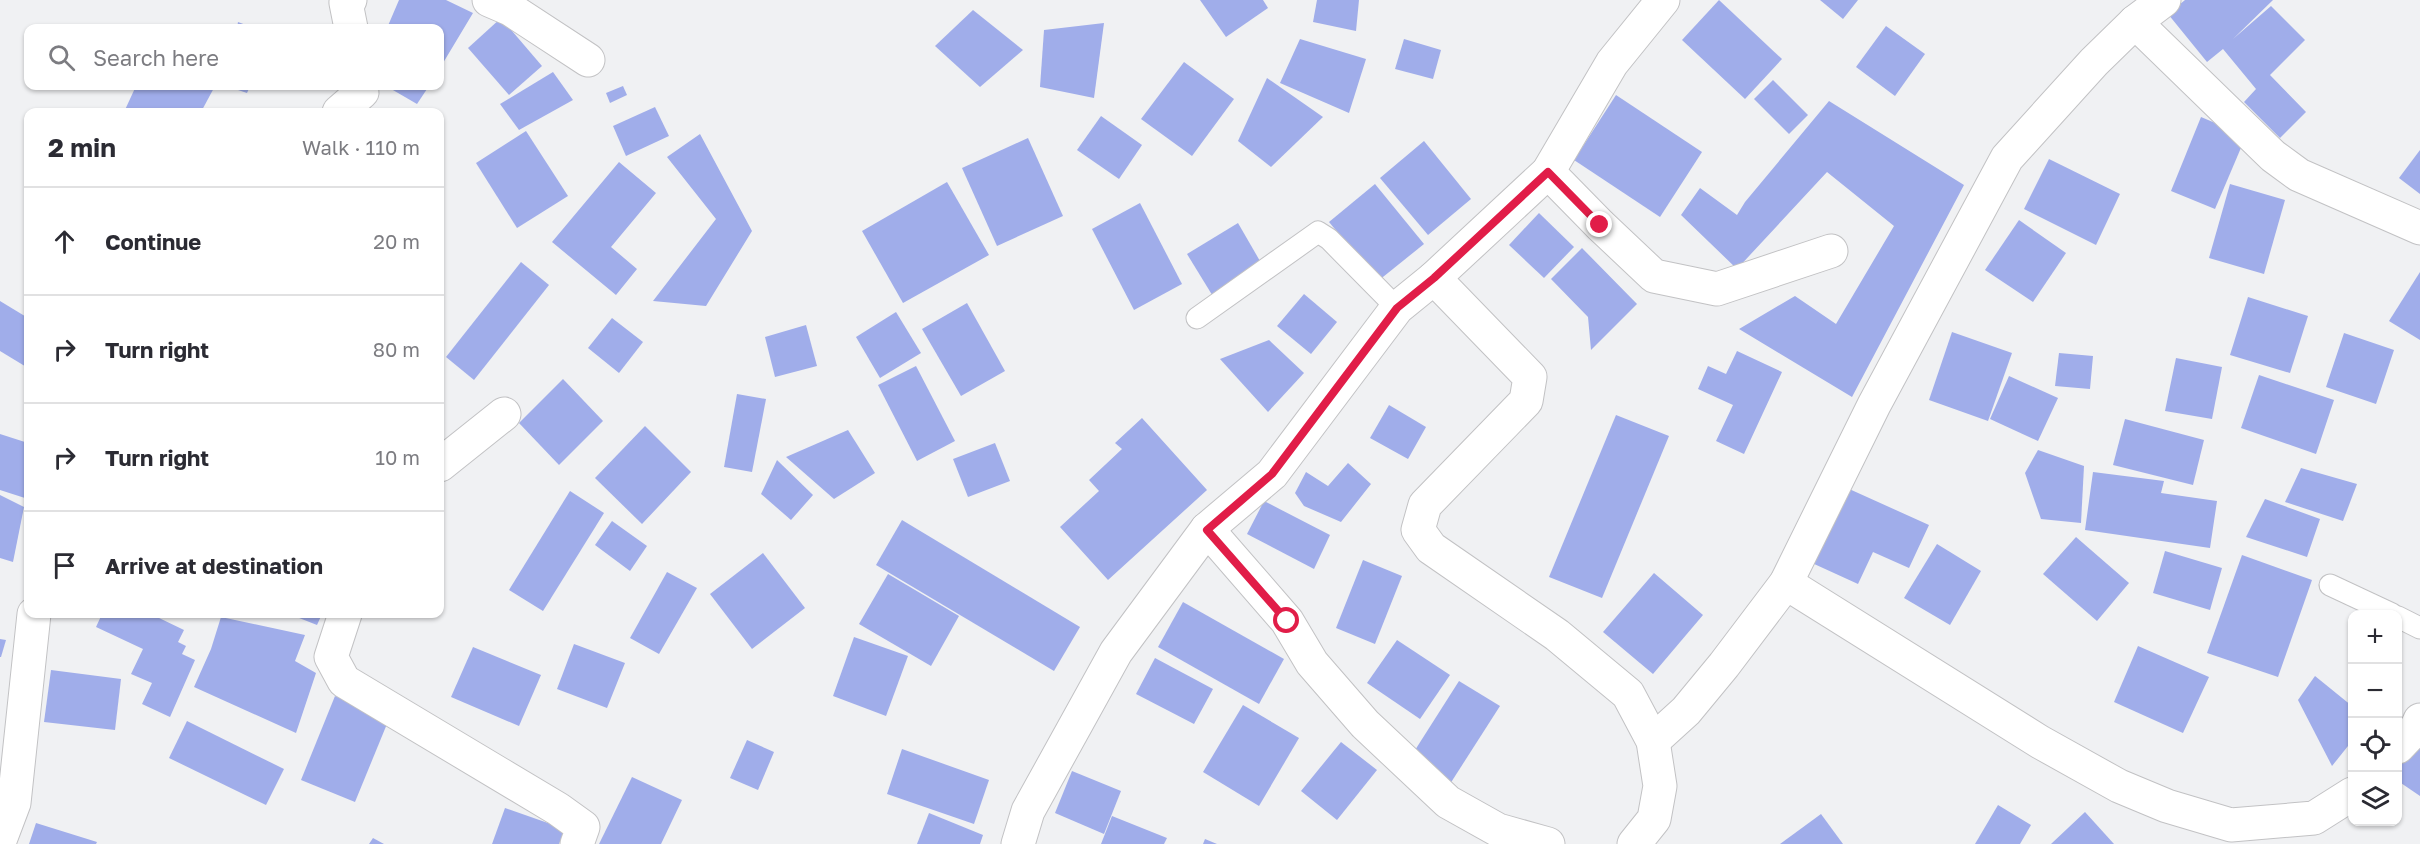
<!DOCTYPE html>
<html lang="en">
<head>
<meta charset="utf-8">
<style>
	:root { --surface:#fff; --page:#f7f7f7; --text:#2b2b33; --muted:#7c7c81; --line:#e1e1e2 }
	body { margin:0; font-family:"Golos Text",sans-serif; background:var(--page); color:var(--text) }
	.controls { position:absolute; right:18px; bottom:18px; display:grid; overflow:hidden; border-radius:12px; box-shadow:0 2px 4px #0004 }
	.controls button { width:54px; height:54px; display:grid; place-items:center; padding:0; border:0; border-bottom:2px solid var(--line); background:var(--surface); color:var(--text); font:30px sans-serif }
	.stop { position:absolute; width:18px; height:18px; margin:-14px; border:4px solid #e11d48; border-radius:50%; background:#fff }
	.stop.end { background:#e11d48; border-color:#fff; box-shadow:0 2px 6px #0008 }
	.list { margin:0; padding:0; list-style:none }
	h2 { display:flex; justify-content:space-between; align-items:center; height:78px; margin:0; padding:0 24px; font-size:26px }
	h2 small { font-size:20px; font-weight:400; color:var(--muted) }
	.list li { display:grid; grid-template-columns:39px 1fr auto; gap:18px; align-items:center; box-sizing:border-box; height:108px; padding:0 24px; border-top:2px solid var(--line) }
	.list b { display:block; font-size:22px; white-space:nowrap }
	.list em { font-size:20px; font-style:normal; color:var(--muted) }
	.icon { flex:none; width:33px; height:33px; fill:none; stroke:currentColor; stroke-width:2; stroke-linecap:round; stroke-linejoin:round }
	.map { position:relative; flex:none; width:2420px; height:844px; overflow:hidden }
	.search { position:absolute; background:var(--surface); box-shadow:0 2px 4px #0004; left:24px; top:24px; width:420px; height:66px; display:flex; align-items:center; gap:15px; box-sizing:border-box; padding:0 21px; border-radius:12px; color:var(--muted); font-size:22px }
	.panel { position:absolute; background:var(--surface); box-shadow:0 2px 4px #0004; left:24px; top:108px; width:420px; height:510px; border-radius:12px }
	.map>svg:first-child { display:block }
	.building { fill:#a0adea }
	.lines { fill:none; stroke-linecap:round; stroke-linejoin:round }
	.lane-casing { stroke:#c2c2c4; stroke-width:23 }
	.street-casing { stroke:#c2c2c4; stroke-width:35 }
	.lane { stroke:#fff; stroke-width:21 }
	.street { stroke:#fff; stroke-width:33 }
	.route { stroke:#e11d48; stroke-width:8 }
</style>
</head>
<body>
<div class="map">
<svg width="2420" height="844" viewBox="0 0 2420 844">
	<rect width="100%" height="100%" fill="#f0f1f3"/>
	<g class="building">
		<path d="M 399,0 L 446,0 L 473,13 L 440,68 L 440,28 L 387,28 Z"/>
		<path d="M 1200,0 L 1263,0 L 1268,8 L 1226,37 Z"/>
		<path d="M 1317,0 L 1359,0 L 1356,31 L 1313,22 Z"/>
		<path d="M 1719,0 L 1782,59 L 1745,99 L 1682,40 Z"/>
		<path d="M 1820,0 L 1858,0 L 1843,19 Z"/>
		<path d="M 2185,0 L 2273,0 L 2233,39 L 2271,6 L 2305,40 L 2270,75 L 2306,112 L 2280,138 L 2244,102 L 2256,89 L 2223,49 L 2207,62 L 2168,14 Z"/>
		<path d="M 973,10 L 1023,50 L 980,87 L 935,46 Z"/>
		<path d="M 501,18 L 542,66 L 509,95 L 468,48 Z"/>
		<path d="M 238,22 L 254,28 L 237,28 Z"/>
		<path d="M 1104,23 L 1094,98 L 1040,87 L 1044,30 Z"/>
		<path d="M 1886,26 L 1925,54 L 1895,96 L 1856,67 Z"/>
		<path d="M 1300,39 L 1366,59 L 1349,113 L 1280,83 Z"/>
		<path d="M 1404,39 L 1441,50 L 1433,79 L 1395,69 Z"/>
		<path d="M 1184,62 L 1234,99 L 1192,156 L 1141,119 Z"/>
		<path d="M 553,72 L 573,100 L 519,130 L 500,104 Z"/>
		<path d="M 1267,78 L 1323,117 L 1271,167 L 1238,141 Z"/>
		<path d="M 1773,80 L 1808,115 L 1789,134 L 1754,99 Z"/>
		<path d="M 136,86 L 215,86 L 201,112 L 124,112 Z"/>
		<path d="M 226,86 L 250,86 L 247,93 Z"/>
		<path d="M 386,86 L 429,86 L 417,104 Z"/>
		<path d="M 623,86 L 627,95 L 610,103 L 606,93 Z"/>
		<path d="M 1616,95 L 1702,152 L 1660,217 L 1574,160 Z"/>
		<path d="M 1829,101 L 1964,185 L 1852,397 L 1739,329 L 1795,296 L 1836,324 L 1894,226 L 1827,172 L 1737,269 L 1681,215 L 1700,188 L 1737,215 L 1745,202 Z"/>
		<path d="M 655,107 L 669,136 L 626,156 L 613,126 Z"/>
		<path d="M 1101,116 L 1142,145 L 1119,179 L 1077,150 Z"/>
		<path d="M 2201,117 L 2246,136 L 2215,209 L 2171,191 Z"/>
		<path d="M 526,131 L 568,196 L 517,228 L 476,163 Z"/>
		<path d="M 700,134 L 752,231 L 706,306 L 653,301 L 716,219 L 667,157 Z"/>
		<path d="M 1028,138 L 1063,216 L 997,246 L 962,168 Z"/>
		<path d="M 1424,141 L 1471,199 L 1428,235 L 1380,178 Z"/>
		<path d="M 2420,150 L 2420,194 L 2399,178 Z"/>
		<path d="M 2049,159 L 2120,194 L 2096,245 L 2024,209 Z"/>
		<path d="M 619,162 L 656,193 L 611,247 L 637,269 L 616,295 L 552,242 Z"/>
		<path d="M 947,182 L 989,255 L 903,303 L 862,231 Z"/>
		<path d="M 1375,184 L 1424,244 L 1378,281 L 1329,222 Z"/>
		<path d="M 2230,184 L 2285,200 L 2264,274 L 2209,258 Z"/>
		<path d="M 1140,203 L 1182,284 L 1134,310 L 1092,229 Z"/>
		<path d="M 1539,213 L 1574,247 L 1544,278 L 1509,245 Z"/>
		<path d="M 2019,220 L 2066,253 L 2033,302 L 1985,270 Z"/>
		<path d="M 1238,223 L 1264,268 L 1214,298 L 1187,254 Z"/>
		<path d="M 1582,248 L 1637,304 L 1591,350 L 1588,317 L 1551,279 Z"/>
		<path d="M 521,262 L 549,285 L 474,380 L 446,357 Z"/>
		<path d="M 2420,272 L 2420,340 L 2389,321 Z"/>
		<path d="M 1304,294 L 1337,322 L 1311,354 L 1277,326 Z"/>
		<path d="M 2248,297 L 2308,316 L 2290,373 L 2230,355 Z"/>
		<path d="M 0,301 L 28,318 L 28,368 L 0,351 Z"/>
		<path d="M 967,303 L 1005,371 L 961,396 L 922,329 Z"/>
		<path d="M 896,312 L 921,353 L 880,378 L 856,337 Z"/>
		<path d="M 612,318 L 643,342 L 619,373 L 588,348 Z"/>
		<path d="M 806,325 L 817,366 L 775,377 L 765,337 Z"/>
		<path d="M 1952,332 L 2012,353 L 1988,421 L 1929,400 Z"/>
		<path d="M 2344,333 L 2394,350 L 2376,404 L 2326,387 Z"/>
		<path d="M 1269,340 L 1304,373 L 1268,412 L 1220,359 Z"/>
		<path d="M 1737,351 L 1782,372 L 1744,454 L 1716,441 L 1733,405 L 1698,389 L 1708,366 L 1726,374 Z"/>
		<path d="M 2059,353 L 2093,356 L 2090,389 L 2055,386 Z"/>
		<path d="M 2176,358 L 2222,367 L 2212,419 L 2165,411 Z"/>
		<path d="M 916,366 L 955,441 L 917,461 L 878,385 Z"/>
		<path d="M 2259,375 L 2334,400 L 2316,454 L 2241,428 Z"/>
		<path d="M 2009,376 L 2058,398 L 2038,441 L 1990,419 Z"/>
		<path d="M 563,379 L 603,421 L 559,465 L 519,423 Z"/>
		<path d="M 737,394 L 766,399 L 752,472 L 724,467 Z"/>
		<path d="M 1389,405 L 1426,427 L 1408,459 L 1370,438 Z"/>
		<path d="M 1616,415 L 1669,436 L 1602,598 L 1549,577 Z"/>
		<path d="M 1142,418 L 1207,490 L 1108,580 L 1060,527 L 1099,491 L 1089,480 L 1122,449 L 1115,443 Z"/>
		<path d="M 2125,419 L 2204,440 L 2193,485 L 2113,465 Z"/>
		<path d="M 645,426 L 691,472 L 642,524 L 595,478 Z"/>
		<path d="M 848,430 L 875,473 L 834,499 L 786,457 Z"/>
		<path d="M 0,434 L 28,443 L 28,499 L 0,490 Z"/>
		<path d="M 995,443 L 1010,481 L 968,497 L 953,459 Z"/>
		<path d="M 2038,450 L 2084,466 L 2081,523 L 2041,519 L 2025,473 Z"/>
		<path d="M 777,460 L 813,495 L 791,520 L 761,494 Z"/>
		<path d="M 1348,463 L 1371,484 L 1341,522 L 1304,506 L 1295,493 L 1306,472 L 1328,486 Z"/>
		<path d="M 2301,468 L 2357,484 L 2343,521 L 2285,502 Z"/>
		<path d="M 2093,472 L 2164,481 L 2161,493 L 2217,501 L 2210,548 L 2085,530 Z"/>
		<path d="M 1847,488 L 1929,525 L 1909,568 L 1873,552 L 1858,584 L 1812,563 Z"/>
		<path d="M 570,491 L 604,513 L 543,611 L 509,590 Z"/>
		<path d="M 0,495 L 24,507 L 13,562 L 0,558 Z"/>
		<path d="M 2265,499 L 2320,519 L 2307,557 L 2246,537 Z"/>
		<path d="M 1264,501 L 1330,535 L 1314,569 L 1247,534 Z"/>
		<path d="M 902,520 L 1080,627 L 1054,671 L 876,565 Z"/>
		<path d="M 612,521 L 647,546 L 630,571 L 595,545 Z"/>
		<path d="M 2076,537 L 2129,583 L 2097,621 L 2043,574 Z"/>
		<path d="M 1937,544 L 1981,571 L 1950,625 L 1904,598 Z"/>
		<path d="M 2165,551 L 2222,568 L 2210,610 L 2153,593 Z"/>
		<path d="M 763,553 L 805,608 L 752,649 L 710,594 Z"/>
		<path d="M 2242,555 L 2312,580 L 2278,677 L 2207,653 Z"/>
		<path d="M 1363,560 L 1402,576 L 1375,644 L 1336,628 Z"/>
		<path d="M 667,572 L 697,588 L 659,654 L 630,638 Z"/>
		<path d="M 1654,573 L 1703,615 L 1653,674 L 1603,632 Z"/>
		<path d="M 888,574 L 959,616 L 931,666 L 859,624 Z"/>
		<path d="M 1183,602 L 1284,659 L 1259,704 L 1158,647 Z"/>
		<path d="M 102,614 L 159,614 L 157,617 L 184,630 L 178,642 L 186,646 L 182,654 L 195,660 L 170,717 L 142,704 L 152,683 L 131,674 L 143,649 L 96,627 Z"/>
		<path d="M 289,614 L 322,614 L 317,625 Z"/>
		<path d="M 221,617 L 305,635 L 295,661 L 316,673 L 296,733 L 194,687 L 211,649 Z"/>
		<path d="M 854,637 L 908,656 L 886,716 L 833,696 Z"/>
		<path d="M 0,639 L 6,640 L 1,657 L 0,657 Z"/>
		<path d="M 1397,640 L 1450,675 L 1420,719 L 1367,683 Z"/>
		<path d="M 574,644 L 625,663 L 607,708 L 557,689 Z"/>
		<path d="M 2138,646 L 2209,677 L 2183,733 L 2114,702 Z"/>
		<path d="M 473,647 L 541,675 L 519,726 L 451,697 Z"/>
		<path d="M 1155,658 L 1213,689 L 1194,724 L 1136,694 Z"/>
		<path d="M 51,670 L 121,679 L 115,730 L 44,722 Z"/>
		<path d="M 2315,676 L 2352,706 L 2352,741 L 2332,766 L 2298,700 Z"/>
		<path d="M 1459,681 L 1500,706 L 1450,784 L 1410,758 Z"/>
		<path d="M 335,696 L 389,719 L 355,802 L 301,780 Z"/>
		<path d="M 1243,705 L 1299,738 L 1259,806 L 1203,772 Z"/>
		<path d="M 187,721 L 284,769 L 266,805 L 169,758 Z"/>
		<path d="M 2420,725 L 2420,796 L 2398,781 L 2398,759 Z"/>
		<path d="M 747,740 L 774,752 L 758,790 L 730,778 Z"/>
		<path d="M 1341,742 L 1377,770 L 1337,820 L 1301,791 Z"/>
		<path d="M 902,749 L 989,780 L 974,824 L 887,794 Z"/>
		<path d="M 1072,771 L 1121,791 L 1104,834 L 1055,813 Z"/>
		<path d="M 632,777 L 682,800 L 661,844 L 599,844 Z"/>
		<path d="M 1998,805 L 2031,825 L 2020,844 L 1975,844 Z"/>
		<path d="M 505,808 L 565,829 L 559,844 L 492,844 Z"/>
		<path d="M 2085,812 L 2114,844 L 2051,844 Z"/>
		<path d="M 929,813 L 983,835 L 980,844 L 917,844 Z"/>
		<path d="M 1821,814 L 1843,844 L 1780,844 Z"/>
		<path d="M 1112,816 L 1167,838 L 1164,844 L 1101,844 Z"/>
		<path d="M 36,823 L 97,842 L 96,844 L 29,844 Z"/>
		<path d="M 373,838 L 384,844 L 369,844 Z"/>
		<path d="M 1205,839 L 1217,844 L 1203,844 Z"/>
	</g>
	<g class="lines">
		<g class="lane-casing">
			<g id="lane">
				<path d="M 1197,318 L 1318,232 L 1329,239 L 1397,308"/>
				<path d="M 2330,585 L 2392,614"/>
				<path d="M 2398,617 L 2420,628"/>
			</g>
		</g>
		<g class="street-casing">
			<g id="street">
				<path d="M 350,0 L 346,3 L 351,28"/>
				<path d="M 489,0 L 510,9 L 588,60"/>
				<path d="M 2135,22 L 2273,156 L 2299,175 L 2420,228"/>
				<path d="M 339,112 L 362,92 L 361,86"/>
				<path d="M 1548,172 L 1600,225 L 1654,276 L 1717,289 L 1831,251"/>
				<path d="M 1434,278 L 1530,377 L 1526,401 L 1425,505 L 1418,530 L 1431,548 L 1557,635 L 1628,694 L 1653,741 L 1660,786 L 1654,819 L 1634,844"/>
				<path d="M 440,465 L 504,414"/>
				<path d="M 1207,529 L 1287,621 L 1312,663 L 1365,724 L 1448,802 L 1498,830 L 1548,844"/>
				<path d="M 1786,583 L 2040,742 L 2119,786 L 2167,806 L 2231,825 L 2314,818 L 2352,794"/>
				<path d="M 345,614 L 331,657 L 344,681 L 558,809 L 583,827 L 577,844"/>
				<path d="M 1653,741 L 1686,711 L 1724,665 L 1786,583 L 1874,405 L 2007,158 L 2094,62 L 2135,22 L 2164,0"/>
				<path d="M 2398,747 L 2417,727 L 2420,720"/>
				<path d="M 0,840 L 14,803 L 34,614"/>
				<path d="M 1018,844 L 1028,811 L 1116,652 L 1207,529 L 1272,474 L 1397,308 L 1434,278 L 1548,172 L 1612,63 L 1663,0"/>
			</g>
		</g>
		<use href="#lane" class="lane"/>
		<use href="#street" class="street"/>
	</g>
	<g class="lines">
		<path class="route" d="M 1287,621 L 1207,530 L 1272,474 L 1397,308 L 1434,278 L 1548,172 L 1600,225"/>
	</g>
</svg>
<div class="controls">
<button>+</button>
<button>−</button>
<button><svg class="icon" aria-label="locate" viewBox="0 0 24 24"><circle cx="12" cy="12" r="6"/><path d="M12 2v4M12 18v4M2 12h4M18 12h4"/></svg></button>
<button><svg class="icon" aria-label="layers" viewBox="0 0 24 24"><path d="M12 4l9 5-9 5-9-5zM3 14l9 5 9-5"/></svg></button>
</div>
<div class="stop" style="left:1287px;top:621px"></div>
<div class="stop end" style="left:1600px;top:225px"></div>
<div class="search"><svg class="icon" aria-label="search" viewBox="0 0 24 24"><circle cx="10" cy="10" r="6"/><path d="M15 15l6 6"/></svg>Search here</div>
<section class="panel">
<h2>2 min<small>Walk · 110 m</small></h2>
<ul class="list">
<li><svg class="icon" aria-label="ahead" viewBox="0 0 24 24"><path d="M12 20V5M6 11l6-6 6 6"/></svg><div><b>Continue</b></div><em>20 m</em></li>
<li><svg class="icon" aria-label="right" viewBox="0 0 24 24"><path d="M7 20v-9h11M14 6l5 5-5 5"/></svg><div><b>Turn right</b></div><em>80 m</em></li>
<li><svg class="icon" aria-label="right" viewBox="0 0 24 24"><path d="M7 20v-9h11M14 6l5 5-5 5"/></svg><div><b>Turn right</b></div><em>10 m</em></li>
<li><svg class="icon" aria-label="arrive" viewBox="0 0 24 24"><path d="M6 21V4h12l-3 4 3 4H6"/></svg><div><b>Arrive at destination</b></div></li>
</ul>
</section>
</div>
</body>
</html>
